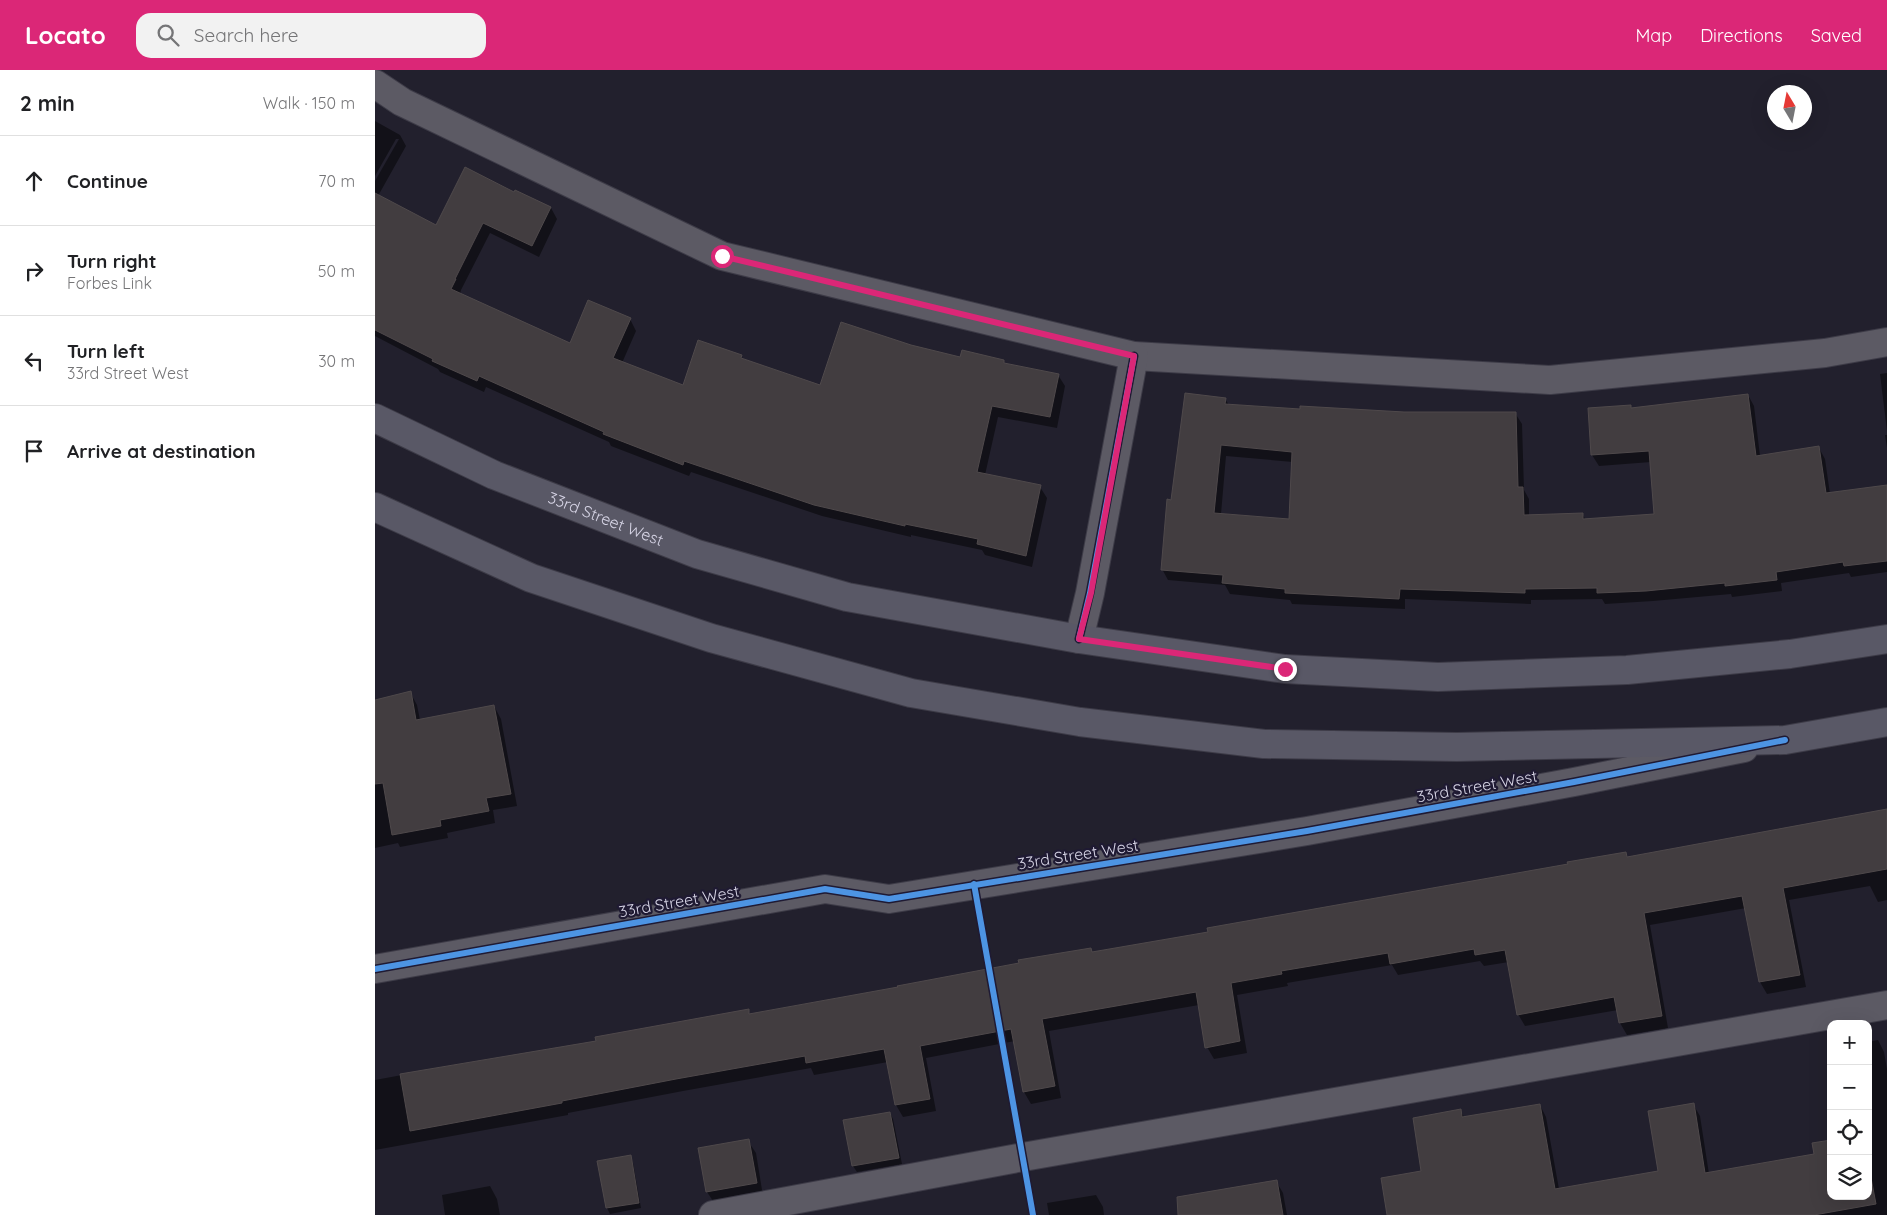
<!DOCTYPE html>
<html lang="en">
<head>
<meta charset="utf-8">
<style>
	:root { --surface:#fff; --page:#f2f2f2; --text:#202124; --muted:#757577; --line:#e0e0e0; --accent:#db2777 }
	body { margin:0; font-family:Quicksand,sans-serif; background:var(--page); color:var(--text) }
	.controls { position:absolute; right:15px; bottom:15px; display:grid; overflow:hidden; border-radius:10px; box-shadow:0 5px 20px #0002 }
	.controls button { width:45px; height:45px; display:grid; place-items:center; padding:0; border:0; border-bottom:1px solid var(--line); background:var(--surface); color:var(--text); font:25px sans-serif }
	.compass { position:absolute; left:1392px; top:15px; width:45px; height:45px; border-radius:50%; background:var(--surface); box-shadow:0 5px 20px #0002; rotate:350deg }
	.stop { position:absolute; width:15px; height:15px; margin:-11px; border:4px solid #db2777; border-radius:50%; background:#fff }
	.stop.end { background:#db2777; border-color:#fff; box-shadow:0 1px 5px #0008 }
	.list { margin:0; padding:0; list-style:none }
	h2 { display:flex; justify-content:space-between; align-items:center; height:65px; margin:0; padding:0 20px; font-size:21px }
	h2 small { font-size:16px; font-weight:400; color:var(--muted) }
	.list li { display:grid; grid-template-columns:32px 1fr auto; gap:15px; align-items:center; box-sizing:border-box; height:90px; padding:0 20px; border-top:1px solid var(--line) }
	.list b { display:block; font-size:19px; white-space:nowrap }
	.list p { margin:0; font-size:16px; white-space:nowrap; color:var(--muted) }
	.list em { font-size:16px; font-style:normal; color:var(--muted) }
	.icon { flex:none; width:28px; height:28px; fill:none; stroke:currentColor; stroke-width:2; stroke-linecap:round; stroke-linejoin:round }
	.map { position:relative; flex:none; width:1512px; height:1145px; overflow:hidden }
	header { display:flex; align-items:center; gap:30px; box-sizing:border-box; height:70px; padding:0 25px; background:var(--accent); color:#fff }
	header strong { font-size:24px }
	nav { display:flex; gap:28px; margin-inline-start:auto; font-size:18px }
	.search { width:350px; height:45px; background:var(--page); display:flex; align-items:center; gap:12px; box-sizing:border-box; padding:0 18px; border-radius:15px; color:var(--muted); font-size:19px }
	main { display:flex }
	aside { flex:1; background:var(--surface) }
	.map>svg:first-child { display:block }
	.shadow { fill:#0007; fill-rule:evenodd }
	.building { fill:#423d40; stroke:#4f494b; fill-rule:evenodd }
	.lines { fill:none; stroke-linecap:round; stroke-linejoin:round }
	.minor-casing { stroke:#3d3b47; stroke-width:30 }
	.major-casing { stroke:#3d3b47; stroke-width:30 }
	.minor { stroke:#5c5a64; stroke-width:28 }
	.major { stroke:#595866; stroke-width:28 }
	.cycleway-casing { stroke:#1f1a33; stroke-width:9 }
	.cycleway { stroke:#4d94e3; stroke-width:6 }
	.route { stroke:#db2777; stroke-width:6 }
	.labels { text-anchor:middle; stroke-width:4.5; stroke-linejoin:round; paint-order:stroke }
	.street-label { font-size:16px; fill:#d6d4e5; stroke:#1f1a33 }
</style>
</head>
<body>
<header>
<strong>Locato</strong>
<div class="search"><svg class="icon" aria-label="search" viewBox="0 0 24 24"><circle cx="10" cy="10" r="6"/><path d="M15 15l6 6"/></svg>Search here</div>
<nav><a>Map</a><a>Directions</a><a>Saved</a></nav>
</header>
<main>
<aside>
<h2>2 min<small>Walk · 150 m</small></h2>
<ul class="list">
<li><svg class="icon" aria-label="ahead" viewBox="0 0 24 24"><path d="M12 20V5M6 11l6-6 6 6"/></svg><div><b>Continue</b></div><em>70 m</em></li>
<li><svg class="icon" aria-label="right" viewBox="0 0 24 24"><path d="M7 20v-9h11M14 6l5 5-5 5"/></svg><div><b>Turn right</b><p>Forbes Link</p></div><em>50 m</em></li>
<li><svg class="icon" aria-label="left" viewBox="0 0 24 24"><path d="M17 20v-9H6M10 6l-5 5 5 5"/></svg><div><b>Turn left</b><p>33rd Street West</p></div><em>30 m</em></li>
<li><svg class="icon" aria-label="arrive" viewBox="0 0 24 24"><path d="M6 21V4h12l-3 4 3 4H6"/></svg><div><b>Arrive at destination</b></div></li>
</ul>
</aside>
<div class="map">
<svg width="1512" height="1145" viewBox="0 0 1512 1145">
	<rect width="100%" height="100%" fill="#22202d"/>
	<g class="shadow">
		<path d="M 0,51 L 25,65 L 31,76 L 3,126 L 62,157 L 140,124 L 176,138 L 182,149 L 164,187 L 115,163 L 86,220 L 85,224 L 195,275 L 255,249 L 261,261 L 247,293 L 308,317 L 366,286 L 369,290 L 446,316 L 536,276 L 586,289 L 628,291 L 631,295 L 683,305 L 690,316 L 682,358 L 623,347 L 610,405 L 665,417 L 672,428 L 657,497 L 610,485 L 607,480 L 536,465 L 536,467 L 447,446 L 316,402 L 314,406 L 236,376 L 234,372 L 111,317 L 109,322 L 65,302 L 63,299 L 0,266 L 0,111 L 24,69 L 21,69 L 0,106 Z"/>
		<path d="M 1512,303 L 1512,361 L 1505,304 Z"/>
		<path d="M 1373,325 L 1379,336 L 1385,386 L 1444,378 L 1450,389 L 1455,424 L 1512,416 L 1512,502 L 1476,507 L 1474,503 L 1406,513 L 1407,521 L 1357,527 L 1356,524 L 1278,531 L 1230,534 L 1227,529 L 1156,530 L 1156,534 L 1030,529 L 1030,539 L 917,534 L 915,530 L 855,524 L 850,515 L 793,510 L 787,499 L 797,431 L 850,329 L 854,335 L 926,341 L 1029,344 L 1140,343 L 1147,354 L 1149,420 L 1154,429 L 1154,446 L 1207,444 L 1211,450 L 1281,446 L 1276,392 L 1224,396 L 1217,385 L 1255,336 L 1257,339 ZM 851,386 L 918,392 L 915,451 L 846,444 Z"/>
		<path d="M 1510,365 L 1512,365 L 1512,378 Z"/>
		<path d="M 35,622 L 42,635 L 45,650 L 119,636 L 126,649 L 142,736 L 118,740 L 120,753 L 72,763 L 73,768 L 25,777 L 23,773 L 0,778 L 0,631 Z"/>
		<path d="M 1512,741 L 1512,830 L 1503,832 L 1495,816 L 1414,830 L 1431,917 L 1392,924 L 1385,912 L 1371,838 L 1275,855 L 1293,958 L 1252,965 L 1245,953 L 1243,940 L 1150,956 L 1143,944 L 1134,892 L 1109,896 L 1105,891 L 1023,905 L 1017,895 L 912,913 L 913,916 L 862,925 L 872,983 L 839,989 L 832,977 L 824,935 L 674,961 L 686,1028 L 656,1034 L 649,1022 L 640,971 L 551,988 L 561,1041 L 528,1047 L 521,1035 L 513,992 L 439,1005 L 436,998 L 308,1021 L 193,1043 L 193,1045 L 0,1080 L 0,1010 L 92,993 L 223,972 L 373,940 L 375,945 L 718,884 L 1194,795 L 1251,783 L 1253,788 Z"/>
		<path d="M 1503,970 L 1509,982 L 1512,999 L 1512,1145 L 1014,1145 L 1048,1102 L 1085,1041 L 1090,1048 L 1165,1035 L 1171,1047 L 1184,1119 L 1284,1102 L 1318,1034 L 1325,1046 L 1334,1104 L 1456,1126 L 1493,1126 L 1493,972 Z"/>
		<path d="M 515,1043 L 518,1049 L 527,1094 L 482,1102 L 478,1096 L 470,1051 Z"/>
		<path d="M 373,1071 L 381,1083 L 388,1126 L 340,1134 L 332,1122 Z"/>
		<path d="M 255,1087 L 258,1093 L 266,1138 L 235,1144 L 232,1138 L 224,1092 Z"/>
		<path d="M 901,1111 L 908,1123 L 912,1145 L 865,1145 Z"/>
		<path d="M 115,1116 L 122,1129 L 125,1145 L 70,1145 L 67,1125 Z"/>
		<path d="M 721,1125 L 728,1137 L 729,1145 L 674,1145 L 672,1133 Z"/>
	</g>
	<g class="building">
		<path d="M 90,97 L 139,122 L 140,120 L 176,137 L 157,176 L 108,153 L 80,209 L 81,209 L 76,219 L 195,273 L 213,230 L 256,248 L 238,288 L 308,315 L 323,270 L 367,285 L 366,288 L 445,315 L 466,252 L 536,275 L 585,287 L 587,280 L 629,290 L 629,293 L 684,304 L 675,347 L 617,336 L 602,402 L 666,415 L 651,486 L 602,474 L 603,469 L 530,454 L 530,456 L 439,435 L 309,391 L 308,395 L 228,364 L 229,362 L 104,306 L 102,311 L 57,291 L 58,289 L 0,260 L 0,123 L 61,155 Z"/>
		<path d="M 810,323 L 851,328 L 850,334 L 925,339 L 925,336 L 1029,342 L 1141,342 L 1143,417 L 1148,417 L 1149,445 L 1208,443 L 1208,449 L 1279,444 L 1274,381 L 1216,385 L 1213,338 L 1256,335 L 1256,338 L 1373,324 L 1381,386 L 1444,376 L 1451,423 L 1512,415 L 1512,491 L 1469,496 L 1468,492 L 1401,502 L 1402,510 L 1350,516 L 1350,513 L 1271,521 L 1222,523 L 1222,518 L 1150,519 L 1150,523 L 1025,519 L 1024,529 L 910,523 L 910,519 L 847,513 L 848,505 L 786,500 L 792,429 L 796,430 ZM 846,375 L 917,382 L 914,449 L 839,443 Z"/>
		<path d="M 36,621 L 41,650 L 119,635 L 136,724 L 111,728 L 114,741 L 65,750 L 66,756 L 17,765 L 8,713 L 0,714 L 0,630 Z"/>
		<path d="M 1512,739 L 1512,799 L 1408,818 L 1425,905 L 1384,912 L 1367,826 L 1269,843 L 1287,946 L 1244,953 L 1239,927 L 1142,945 L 1130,880 L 1100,885 L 1099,879 L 1015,894 L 1013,883 L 906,901 L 907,904 L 856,913 L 865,971 L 830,978 L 821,922 L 667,949 L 680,1016 L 648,1022 L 636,959 L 545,976 L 555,1029 L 520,1035 L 509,979 L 431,993 L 430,986 L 301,1009 L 187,1031 L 187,1033 L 35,1061 L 25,1004 L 221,971 L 220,967 L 374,939 L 374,944 L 523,917 L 522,916 L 644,893 L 643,890 L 716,878 L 717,882 L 833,862 L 832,858 L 1193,794 L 1192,792 L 1251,782 L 1252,787 Z"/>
		<path d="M 1319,1033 L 1330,1103 L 1439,1084 L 1437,1073 L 1456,1070 L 1456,1126 L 1493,1126 L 1493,1092 L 1501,1134 L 1439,1145 L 1012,1145 L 1006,1108 L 1046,1101 L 1038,1048 L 1086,1039 L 1087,1047 L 1165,1034 L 1180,1119 L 1283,1101 L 1273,1041 Z"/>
		<path d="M 515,1042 L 524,1088 L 477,1096 L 468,1050 Z"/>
		<path d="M 374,1069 L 382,1113 L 331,1122 L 323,1078 Z"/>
		<path d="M 256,1085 L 264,1133 L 231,1138 L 222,1091 Z"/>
		<path d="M 902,1110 L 908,1145 L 803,1145 L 802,1127 Z"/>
	</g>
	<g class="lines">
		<g class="minor-casing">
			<g id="minor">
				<path d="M 0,14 L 27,32 L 347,186 L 759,286 L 1175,310 L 1450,283 L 1512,272"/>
				<path d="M 704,569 L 715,523 L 759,286"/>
				<path d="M 0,899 L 450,819 L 514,829 L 932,761 L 1199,712 L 1369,678"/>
				<path d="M 338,1145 L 648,1087 L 1512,935"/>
			</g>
		</g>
		<g class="major-casing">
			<g id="major">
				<path id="s1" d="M 0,348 L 119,405 L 322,484 L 472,527 L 704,569 L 910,599 L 1063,607 L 1252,600 L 1415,584 L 1512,569"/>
				<path d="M 0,437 L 156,508 L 336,568 L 536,623 L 705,652 L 889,674 L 1082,677 L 1410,670 L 1512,652"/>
			</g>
		</g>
		<use href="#minor" class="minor"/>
		<use href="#major" class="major"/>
		<g class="cycleway-casing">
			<g id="cycleway">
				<path d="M 704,569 L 715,523 L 759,286"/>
				<path d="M 599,814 L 658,1145"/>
				<path d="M 0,899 L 450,819 L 514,829 L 932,761 L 1199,712 L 1410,670"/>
			</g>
		</g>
		<use href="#cycleway" class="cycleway"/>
	</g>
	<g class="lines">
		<path class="route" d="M 347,186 L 759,286 L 716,523 L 704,569 L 910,599"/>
	</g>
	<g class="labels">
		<g class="street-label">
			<text dy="6" stroke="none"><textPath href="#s1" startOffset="252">33rd Street West</textPath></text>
			<text transform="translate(1102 716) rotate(-10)" y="6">33rd Street West</text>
			<text transform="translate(703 784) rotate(-9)" y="6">33rd Street West</text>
			<text transform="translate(304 831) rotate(-10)" y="6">33rd Street West</text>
		</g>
	</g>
</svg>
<div class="controls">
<button>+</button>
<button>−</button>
<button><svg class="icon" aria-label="locate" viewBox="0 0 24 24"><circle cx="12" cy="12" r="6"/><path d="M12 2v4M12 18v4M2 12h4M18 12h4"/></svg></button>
<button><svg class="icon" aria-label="layers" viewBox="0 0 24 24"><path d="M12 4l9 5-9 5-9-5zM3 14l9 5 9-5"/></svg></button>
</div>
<svg class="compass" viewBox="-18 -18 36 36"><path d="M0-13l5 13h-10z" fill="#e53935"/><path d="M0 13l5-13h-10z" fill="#757577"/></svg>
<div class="stop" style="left:347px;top:186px"></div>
<div class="stop end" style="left:910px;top:599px"></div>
</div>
</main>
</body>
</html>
